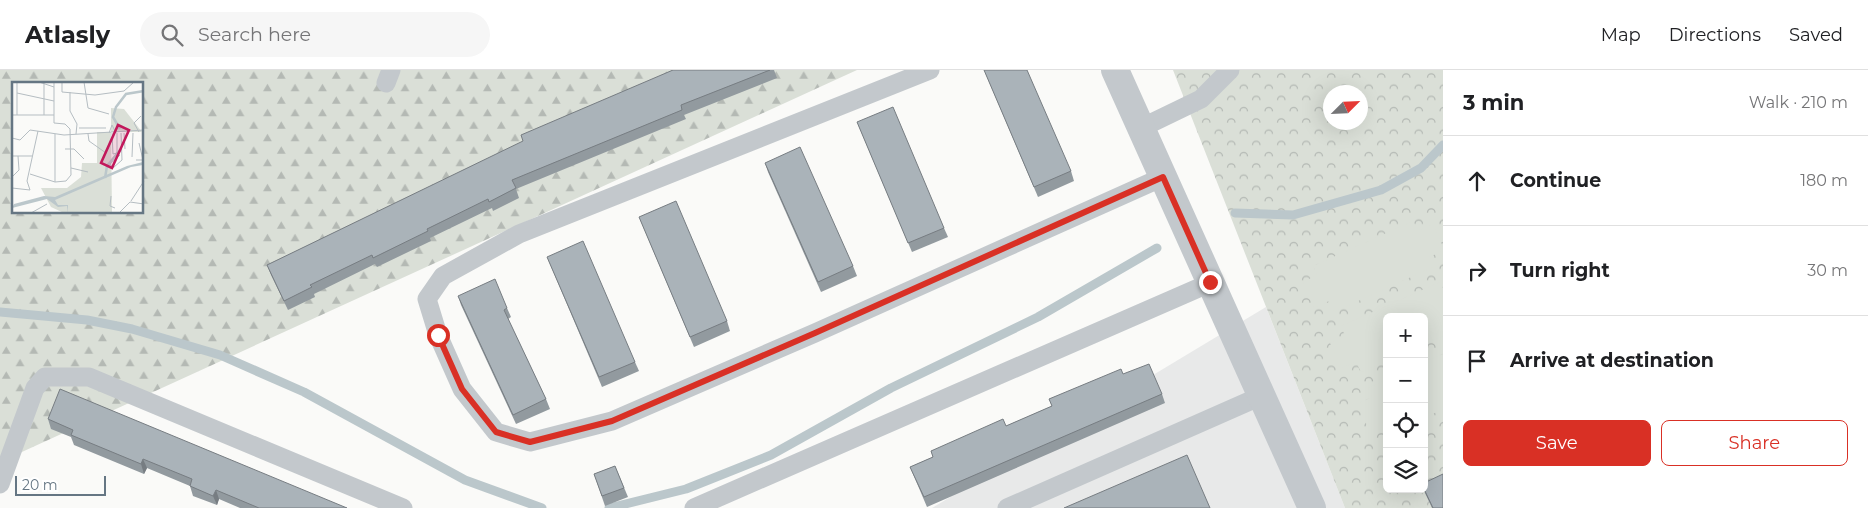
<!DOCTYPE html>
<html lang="en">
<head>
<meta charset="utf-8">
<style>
	:root { --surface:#fff; --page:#f6f6f6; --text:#202124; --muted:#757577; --line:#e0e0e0; --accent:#d93025 }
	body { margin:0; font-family:Montserrat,sans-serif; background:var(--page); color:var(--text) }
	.controls { position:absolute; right:15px; bottom:15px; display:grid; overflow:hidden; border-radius:8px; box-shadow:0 5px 20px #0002 }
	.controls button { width:45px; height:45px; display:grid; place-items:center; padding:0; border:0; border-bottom:1px solid var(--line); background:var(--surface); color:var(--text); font:25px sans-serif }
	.compass { position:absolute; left:1323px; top:15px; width:45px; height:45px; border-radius:50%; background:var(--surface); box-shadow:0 5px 20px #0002; rotate:66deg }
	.scale { position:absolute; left:15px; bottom:12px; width:91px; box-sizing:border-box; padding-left:5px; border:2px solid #657683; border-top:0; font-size:14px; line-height:18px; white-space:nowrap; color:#657683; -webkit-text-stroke:4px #fff; paint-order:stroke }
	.stop { position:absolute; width:15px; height:15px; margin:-11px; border:4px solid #d93025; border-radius:50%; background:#fff }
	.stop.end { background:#d93025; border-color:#fff; box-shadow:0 1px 5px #0008 }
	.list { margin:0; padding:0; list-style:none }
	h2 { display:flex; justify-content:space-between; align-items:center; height:65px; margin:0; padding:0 20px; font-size:21px }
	h2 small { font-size:16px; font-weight:400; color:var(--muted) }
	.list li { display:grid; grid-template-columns:32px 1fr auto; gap:15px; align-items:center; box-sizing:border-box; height:90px; padding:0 20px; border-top:1px solid var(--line) }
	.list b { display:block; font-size:19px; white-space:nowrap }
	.list em { font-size:16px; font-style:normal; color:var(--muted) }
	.actions { display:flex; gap:10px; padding:15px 20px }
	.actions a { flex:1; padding:11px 0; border:1px solid var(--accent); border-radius:8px; text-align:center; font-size:18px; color:var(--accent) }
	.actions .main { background:var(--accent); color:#fff }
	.icon { flex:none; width:28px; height:28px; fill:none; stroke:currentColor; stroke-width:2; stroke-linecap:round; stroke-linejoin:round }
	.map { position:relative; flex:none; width:1443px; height:438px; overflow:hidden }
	header { display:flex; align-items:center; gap:30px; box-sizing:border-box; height:70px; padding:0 25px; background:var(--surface); border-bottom:1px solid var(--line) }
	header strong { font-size:24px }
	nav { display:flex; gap:28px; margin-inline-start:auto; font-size:18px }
	.search { width:350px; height:45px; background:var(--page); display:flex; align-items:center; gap:12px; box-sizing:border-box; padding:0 18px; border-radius:28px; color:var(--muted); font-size:19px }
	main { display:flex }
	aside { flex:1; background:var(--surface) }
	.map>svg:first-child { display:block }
	.built { fill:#e8e9e9 }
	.forest { fill:url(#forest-firs); fill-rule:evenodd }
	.park { fill:url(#park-crowns); fill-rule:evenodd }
	.pitch { fill:#dadfd7 }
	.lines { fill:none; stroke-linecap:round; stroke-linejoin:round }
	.stream { stroke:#bbc7cb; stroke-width:9 }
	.lane { stroke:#c3c8cc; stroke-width:19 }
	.street { stroke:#c3c8cc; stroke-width:28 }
	.wall { fill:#929a9f }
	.shaded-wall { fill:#777d82 }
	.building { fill:#aab3b9; stroke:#777d82 }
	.route { stroke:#d93025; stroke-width:6 }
	.inset-river { fill:none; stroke:#bbc7cb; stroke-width:2.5 }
	.inset-road { fill:none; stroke:#b5bdc2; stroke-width:1 }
	.view { fill:#c2185b; fill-opacity:0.15; stroke:#c2185b; stroke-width:2.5 }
	.inset-edge { fill:none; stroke:#657683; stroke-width:2.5 }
</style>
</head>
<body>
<header>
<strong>Atlasly</strong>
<div class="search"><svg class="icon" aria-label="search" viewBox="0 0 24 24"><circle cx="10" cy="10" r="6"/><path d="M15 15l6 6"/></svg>Search here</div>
<nav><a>Map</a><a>Directions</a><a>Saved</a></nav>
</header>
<main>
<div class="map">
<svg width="1443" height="438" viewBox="0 0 1443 438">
	<defs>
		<pattern id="forest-firs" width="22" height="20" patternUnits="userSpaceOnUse" patternTransform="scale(1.25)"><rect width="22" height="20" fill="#dadfd7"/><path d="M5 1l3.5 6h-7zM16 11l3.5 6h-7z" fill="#b4b9b4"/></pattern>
		<pattern id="park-crowns" width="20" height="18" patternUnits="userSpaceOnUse" patternTransform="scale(1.25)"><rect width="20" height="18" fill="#dadfd7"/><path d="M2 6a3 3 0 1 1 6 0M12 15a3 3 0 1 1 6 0" fill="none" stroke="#b4b9b4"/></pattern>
	</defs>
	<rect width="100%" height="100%" fill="#fafaf8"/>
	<path class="built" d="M 1266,237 L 1345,438 L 932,438 Z"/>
	<path class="forest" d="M 0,0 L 857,0 L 0,392 ZM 14,14 L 142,14 L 142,142 L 14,142 Z"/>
	<path class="park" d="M 1173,0 L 1443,0 L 1443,438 L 1345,438 ZM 1330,22 L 1360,22 L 1360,52 L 1330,52 ZM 1387,247 L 1424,247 L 1424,419 L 1387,419 Z"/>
	<g class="pitch">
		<path d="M 1413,151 L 1418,161 L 1433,154 L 1443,177 L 1443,181 L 1429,187 L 1433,197 L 1334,242 L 1329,231 L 1314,238 L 1303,212 L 1317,205 L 1313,196 Z"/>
		<path d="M 1440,212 L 1443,218 L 1443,266 L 1424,274 L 1424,247 L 1387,247 L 1387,291 L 1361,302 L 1356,292 L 1342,298 L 1330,273 L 1345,266 L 1341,256 Z"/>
		<path d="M 1443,284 L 1443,339 L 1424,348 L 1424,292 Z"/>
		<path d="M 1387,309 L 1387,360 L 1383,353 L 1369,360 L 1357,334 L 1372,327 L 1368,318 Z"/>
	</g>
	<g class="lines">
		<g class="stream">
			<path d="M 1235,143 L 1293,145 L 1381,120 L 1421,98 L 1443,75"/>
			<path d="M 0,242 L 87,250 L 132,259 L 220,285 L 304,322 L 465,410 L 542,438"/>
			<path d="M 609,438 L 686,419 L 771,385 L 891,318 L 1038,247 L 1157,178"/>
		</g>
		<g class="lane">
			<path d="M 930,0 L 519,164 L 443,206 L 427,229 L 438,265 L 462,319 L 496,362 L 530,372 L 612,351 L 815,263 L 1163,107"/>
			<path d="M 386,13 L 391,0"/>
			<path d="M 1141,58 L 1201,29 L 1230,0"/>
			<path d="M 0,414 L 35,318 L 45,307 L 89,307 L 403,438"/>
			<path d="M 694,438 L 1210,213"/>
			<path d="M 1007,438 L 1261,326"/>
		</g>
		<path class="street" d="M 1115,0 L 1312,438"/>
	</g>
	<g class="wall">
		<path d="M 673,0 L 774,0 L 777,8 L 684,45 L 686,49 L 516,119 L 519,128 L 493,141 L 492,138 L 430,168 L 431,171 L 377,197 L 375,194 L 314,224 L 315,227 L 288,240 L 271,205 L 267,195 Z"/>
		<path d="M 984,0 L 1071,101 L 1074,111 L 1038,127 Z"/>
		<path d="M 857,52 L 944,158 L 948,167 L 912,182 Z"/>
		<path d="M 765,93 L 853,196 L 857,206 L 821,222 L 768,102 Z"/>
		<path d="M 639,147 L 727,251 L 730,261 L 694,277 Z"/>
		<path d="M 547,187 L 635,292 L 639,301 L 602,317 Z"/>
		<path d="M 458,226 L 507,238 L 511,247 L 508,249 L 546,329 L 550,339 L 516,354 L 461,235 Z"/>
		<path d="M 1123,304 L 1162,324 L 1165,333 L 927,437 L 910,397 L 933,387 L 931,381 L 1006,356 L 1052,336 L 1049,329 Z"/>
		<path d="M 48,349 L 347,438 L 240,438 L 219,429 L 217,435 L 193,426 L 190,416 L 147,398 L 144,404 L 74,375 L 71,367 L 51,359 Z"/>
		<path d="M 615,396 L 628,427 L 605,436 L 594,404 Z"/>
		<path d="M 1424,419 L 1443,438 L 1432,438 L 1425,423 Z"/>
	</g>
	<g class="shaded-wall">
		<path d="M 143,389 L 147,398 L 144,404 L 141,394 Z"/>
		<path d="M 216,420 L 219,429 L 217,435 L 213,426 Z"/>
	</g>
	<g class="building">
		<path d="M 673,0 L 770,0 L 681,35 L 682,40 L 512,110 L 516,118 L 489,132 L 488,129 L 427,159 L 428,161 L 373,188 L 372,185 L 310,215 L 312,217 L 284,231 L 267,195 L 523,71 L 521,65 Z"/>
		<path d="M 984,0 L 1027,0 L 1071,101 L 1034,117 Z"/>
		<path d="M 893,37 L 944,158 L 908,173 L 857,52 Z"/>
		<path d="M 800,77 L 853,196 L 818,212 L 765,93 Z"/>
		<path d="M 676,131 L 727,251 L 690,267 L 639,147 Z"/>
		<path d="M 583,171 L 635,292 L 599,307 L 547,187 Z"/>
		<path d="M 495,209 L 507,238 L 504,240 L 546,329 L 513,345 L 458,226 Z"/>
		<path d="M 1149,294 L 1162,324 L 924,427 L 910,397 L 933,387 L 931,381 L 1003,349 L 1006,356 L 1052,336 L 1049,329 L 1121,299 L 1123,304 Z"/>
		<path d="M 60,319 L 347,438 L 259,438 L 216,420 L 213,426 L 190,416 L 192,409 L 143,389 L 141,394 L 71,365 L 73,360 L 48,349 Z"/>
		<path d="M 1187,385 L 1210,438 L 1064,438 Z"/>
		<path d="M 615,396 L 624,418 L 602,426 L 594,404 Z"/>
		<path d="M 1443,404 L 1443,438 L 1433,438 L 1424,419 L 1424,413 Z"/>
	</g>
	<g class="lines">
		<path class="route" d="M 438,265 L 462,319 L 496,362 L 530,372 L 612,351 L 815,263 L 1163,107 L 1210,212"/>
	</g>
	<g transform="translate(12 12)">
		<rect width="131" height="131" fill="#fafaf8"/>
		<path d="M 85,50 L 99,50 L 100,131 L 52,131 L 39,125 L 29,106 L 55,106 L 69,95 L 70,81 L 85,81 Z" fill="#dadfd7"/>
		<path d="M 99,26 L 112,27 L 130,50 L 99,50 Z" fill="#dadfd7"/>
		<path d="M 131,80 L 131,83 L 119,85 L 43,118 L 46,123 L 56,123 L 56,131 L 55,124 L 46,125 L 35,117 L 0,126 L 2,122 L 32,114 L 43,115 L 115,84 Z" fill="#bbc7cb"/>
		<path class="inset-river" d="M 108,47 L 101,35 L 104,25 L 114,12 L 132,9M 93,96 L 95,84 L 108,68"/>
		<path class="inset-road" d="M 5,0 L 5,33M 27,0 L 42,5M 50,0 L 50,10 L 83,13 L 112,9 L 122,0M 72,0 L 76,26 L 97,32M 58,10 L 58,29 L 65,42 L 64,52M 5,11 L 42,19M 0,33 L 42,33M 32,33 L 32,0M 67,46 L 94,46M 127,50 L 122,41 L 129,34M 97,51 L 100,43 L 104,51M 100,51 L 101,72 L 105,71 L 105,51M 112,51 L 113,67M 76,52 L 77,59 L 94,71M 0,56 L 8,58 L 18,48 L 52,53 L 132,48M 53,67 L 62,67 L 72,77M 108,73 L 98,82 L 101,86 L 110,78 L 109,51M 0,74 L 20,74M 120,75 L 121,51M 124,78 L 131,78 L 127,61M 59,86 L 76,90M 18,92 L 43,100 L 54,99 L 59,93 L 58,47 L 53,42 L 42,41 L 42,0M 0,95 L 7,88 L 6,74M 43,100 L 43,52M 0,106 L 18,108 L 15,99 L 26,49M 99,114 L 98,124 L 103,126M 119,119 L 132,99M 19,131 L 35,122M 107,131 L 118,120 L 132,122"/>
		<path class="view" d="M 106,43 L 117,48 L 100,86 L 89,81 Z"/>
		<rect width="131" height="131" class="inset-edge"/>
	</g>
</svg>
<div class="controls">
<button>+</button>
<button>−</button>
<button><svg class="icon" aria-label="locate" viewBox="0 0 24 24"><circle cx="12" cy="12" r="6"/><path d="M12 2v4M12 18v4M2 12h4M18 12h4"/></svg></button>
<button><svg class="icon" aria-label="layers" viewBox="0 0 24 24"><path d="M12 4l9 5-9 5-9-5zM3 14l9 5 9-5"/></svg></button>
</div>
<svg class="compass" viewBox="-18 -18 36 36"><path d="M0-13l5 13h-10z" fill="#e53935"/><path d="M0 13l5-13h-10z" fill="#757577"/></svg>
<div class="scale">20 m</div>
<div class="stop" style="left:438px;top:265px"></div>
<div class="stop end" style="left:1210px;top:212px"></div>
</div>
<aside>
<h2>3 min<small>Walk · 210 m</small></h2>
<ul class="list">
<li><svg class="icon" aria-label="ahead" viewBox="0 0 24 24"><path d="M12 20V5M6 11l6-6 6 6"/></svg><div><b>Continue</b></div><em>180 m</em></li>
<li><svg class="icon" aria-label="right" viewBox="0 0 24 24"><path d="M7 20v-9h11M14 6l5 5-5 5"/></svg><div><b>Turn right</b></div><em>30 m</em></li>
<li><svg class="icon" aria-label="arrive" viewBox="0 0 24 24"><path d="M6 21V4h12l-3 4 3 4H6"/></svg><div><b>Arrive at destination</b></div></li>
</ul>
<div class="actions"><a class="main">Save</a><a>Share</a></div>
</aside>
</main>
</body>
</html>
